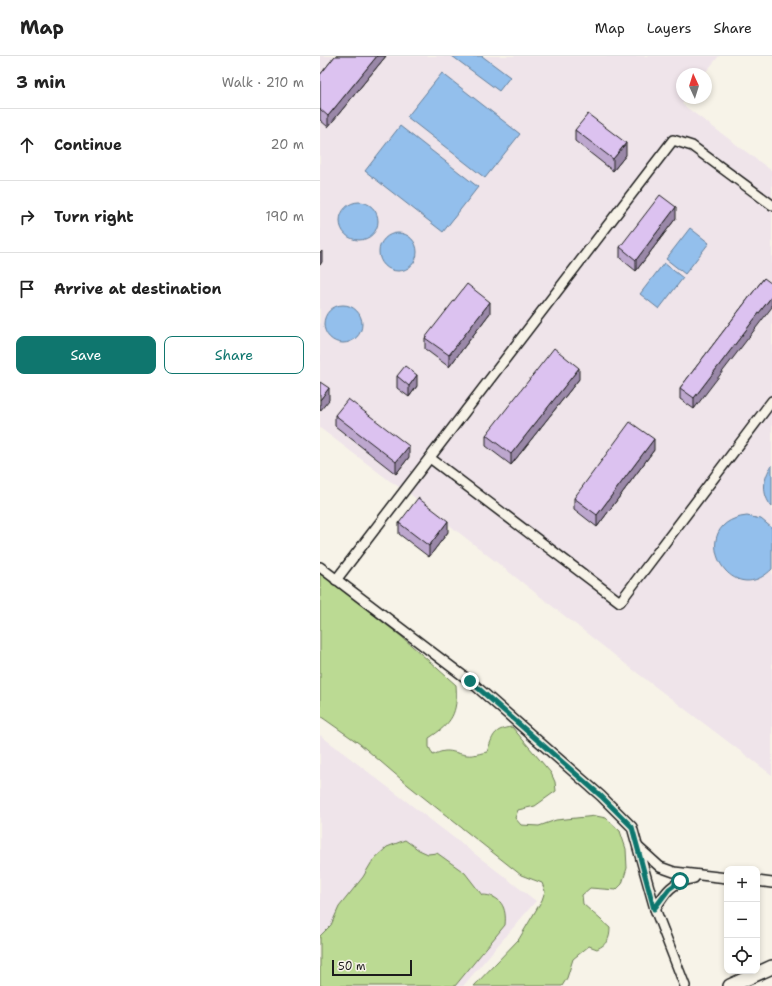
<!DOCTYPE html>
<html lang="en">
<head>
<meta charset="utf-8">
<style>
	:root { --surface:#fff; --page:#f2f2f2; --text:#222; --muted:#767676; --line:#e0e0e0; --accent:#0f766e }
	body { margin:0; font-family:"Shantell Sans",sans-serif; background:var(--page); color:var(--text) }
	.controls { position:absolute; right:12px; bottom:12px; display:grid; overflow:hidden; border-radius:8px; box-shadow:0 2px 6px #0003 }
	.controls button { width:36px; height:36px; display:grid; place-items:center; padding:0; border:0; border-bottom:1px solid var(--line); background:var(--surface); color:var(--text); font:20px sans-serif }
	.compass { position:absolute; left:356px; top:12px; width:36px; height:36px; border-radius:50%; background:var(--surface); box-shadow:0 2px 6px #0003; rotate:356deg }
	.scale { position:absolute; left:12px; bottom:10px; width:80px; box-sizing:border-box; padding-left:4px; border:2px solid #1c1c1c; border-top:0; font-size:11px; line-height:14px; white-space:nowrap; color:#1c1c1c; -webkit-text-stroke:3px #f7f3e8; paint-order:stroke }
	.stop { position:absolute; width:12px; height:12px; margin:-9px; border:3px solid #0f766e; border-radius:50%; background:#fff }
	.stop.end { background:#0f766e; border-color:#fff; box-shadow:0 1px 4px #0008 }
	.list { margin:0; padding:0; list-style:none }
	h2 { display:flex; justify-content:space-between; align-items:center; height:52px; margin:0; padding:0 16px; font-size:17px }
	h2 small { font-size:13px; font-weight:400; color:var(--muted) }
	.list li { display:grid; grid-template-columns:26px 1fr auto; gap:12px; align-items:center; box-sizing:border-box; height:72px; padding:0 16px; border-top:1px solid var(--line) }
	.list b { display:block; font-size:15px; white-space:nowrap }
	.list em { font-size:13px; font-style:normal; color:var(--muted) }
	.actions { display:flex; gap:8px; padding:12px 16px }
	.actions a { flex:1; padding:9px 0; border:1px solid var(--accent); border-radius:8px; text-align:center; font-size:14px; color:var(--accent) }
	.actions .main { background:var(--accent); color:#fff }
	.icon { flex:none; width:22px; height:22px; fill:none; stroke:currentColor; stroke-width:2; stroke-linecap:round; stroke-linejoin:round }
	.map { position:relative; flex:none; width:452px; height:930px; overflow:hidden }
	header { display:flex; align-items:center; gap:24px; box-sizing:border-box; height:56px; padding:0 20px; background:var(--surface); border-bottom:1px solid var(--line) }
	header strong { font-size:19px }
	nav { display:flex; gap:22px; margin-inline-start:auto; font-size:14px }
	main { display:flex }
	aside { flex:1; background:var(--surface) }
	.map>svg:first-child { display:block }
	.built { fill:#efe4ea }
	.green { fill:#bbda93; stroke:#6c7b58 }
	.water { fill:#93bfec; stroke:#637e99 }
	.lines { fill:none; stroke-linecap:round; stroke-linejoin:round }
	.street-casing { stroke:#1c1c1c; stroke-width:12 }
	.secondary-casing { stroke:#1c1c1c; stroke-width:16 }
	.street { stroke:#f7f3e8; stroke-width:9 }
	.secondary { stroke:#f7f3e8; stroke-width:13 }
	.wall { fill:#bda7ce; stroke:#1c1c1c }
	.shaded-wall { fill:#9a88a8; stroke:#1c1c1c }
	.building { fill:#dcc2f0; stroke:#1c1c1c }
	.route { stroke:#0f766e; stroke-width:5 }
</style>
</head>
<body>
<header>
<strong>Map</strong>
<nav><a>Map</a><a>Layers</a><a>Share</a></nav>
</header>
<main>
<aside>
<h2>3 min<small>Walk · 210 m</small></h2>
<ul class="list">
<li><svg class="icon" aria-label="ahead" viewBox="0 0 24 24"><path d="M12 20V5M6 11l6-6 6 6"/></svg><div><b>Continue</b></div><em>20 m</em></li>
<li><svg class="icon" aria-label="right" viewBox="0 0 24 24"><path d="M7 20v-9h11M14 6l5 5-5 5"/></svg><div><b>Turn right</b></div><em>190 m</em></li>
<li><svg class="icon" aria-label="arrive" viewBox="0 0 24 24"><path d="M6 21V4h12l-3 4 3 4H6"/></svg><div><b>Arrive at destination</b></div></li>
</ul>
<div class="actions"><a class="main">Save</a><a>Share</a></div>
</aside>
<div class="map">
<svg width="452" height="930" viewBox="0 0 452 930">
	<rect width="100%" height="100%" fill="#f7f3e8"/>
	<filter id="ink" filterUnits="userSpaceOnUse"><feTurbulence type="fractalNoise" baseFrequency=".025" numOctaves="2"/><feDisplacementMap in="SourceGraphic" scale="8" xChannelSelector="R" yChannelSelector="G"/><feConvolveMatrix kernelMatrix="1 2 1 2 8 2 1 2 1" color-interpolation-filters="sRGB"/></filter>
	<g filter="url(#ink)">
		<g class="built">
			<path d="M 0,0 L 399,0 L 384,18 L 362,18 L 362,42 L 366,42 L 362,48 L 452,115 L 452,719 L 312,613 L 90,438 L 70,425 L 0,372 Z"/>
			<path d="M 0,679 L 216,845 L 143,930 L 0,930 Z"/>
		</g>
		<g class="green">
			<path d="M 0,517 L 82,581 L 136,629 C 138,658 132,667 109,682 L 109,691 L 113,699 C 129,691 132,697 147,699 C 153,700 161,697 167,696 C 173,680 173,673 192,671 L 231,717 L 235,726 L 236,735 L 215,750 L 198,754 L 195,762 L 201,769 L 219,770 L 236,764 L 276,760 L 286,762 L 300,775 L 306,793 L 307,812 L 302,828 L 296,834 L 270,832 L 262,839 L 263,848 L 290,872 C 290,883 287,888 277,893 L 269,890 L 253,903 L 247,922 L 242,930 L 154,930 L 199,883 L 222,844 L 225,835 L 222,827 L 201,819 L 88,729 L 40,688 L 0,660 Z"/>
			<path d="M 85,784 L 99,794 L 108,798 L 117,797 L 145,817 L 162,839 C 181,839 187,852 185,869 L 135,930 L 0,930 L 0,880 L 11,869 L 19,851 L 43,821 L 53,804 L 67,791 Z"/>
		</g>
		<g class="water">
			<path d="M 132,0 L 162,0 L 190,21 L 179,35 Z"/>
			<path d="M 122,17 L 200,78 L 165,122 L 87,61 Z"/>
			<path d="M 80,70 L 158,131 L 123,176 L 45,115 Z"/>
			<circle cx="39" cy="165" r="19"/>
			<path d="M 370,172 L 389,187 L 365,218 L 346,203 Z"/>
			<circle cx="78" cy="196" r="19"/>
			<path d="M 344,207 L 363,222 L 339,253 L 320,238 Z"/>
			<circle cx="23" cy="268" r="19"/>
			<path d="M 452,409 L 452,451 C 441,438 443,422 452,409 Z"/>
			<path d="M 427,460 L 441,463 L 452,472 L 452,513 C 408,557 364,466 427,460 Z"/>
		</g>
		<g class="lines">
			<g class="street-casing">
				<g id="street">
					<path d="M 110,402 L 300,546 L 452,345"/>
					<path d="M 0,511 L 150,625 L 281,740 L 312,771 L 335,853 L 365,930"/>
					<path d="M 16,524 L 353,84 L 372,90 L 452,149"/>
					<path d="M 319,792 L 340,811 L 354,816 L 407,822"/>
					<path d="M 437,825 L 452,827"/>
					<path d="M 335,853 C 346,835 352,826 374,822"/>
				</g>
			</g>
			<g class="secondary-casing">
				<path id="secondary" d="M 410,930 L 452,911"/>
			</g>
			<use href="#street" class="street"/>
			<use href="#secondary" class="secondary"/>
		</g>
		<g class="wall">
			<path d="M 15,0 L 66,0 L 8,71 L 0,64 L 0,19 Z"/>
			<path d="M 255,74 L 306,99 L 293,115 L 255,85 Z"/>
			<path d="M 356,162 L 316,215 L 300,202 L 300,191 Z"/>
			<path d="M 444,222 L 374,353 L 360,343 L 360,332 Z"/>
			<path d="M 170,257 L 129,311 L 105,293 L 105,282 Z"/>
			<path d="M 77,320 L 97,330 L 89,341 L 77,332 Z"/>
			<path d="M 259,323 L 191,409 L 166,390 L 166,379 Z"/>
			<path d="M 15,359 L 89,401 L 76,418 L 15,370 Z"/>
			<path d="M 334,394 L 277,471 L 254,453 L 254,442 Z"/>
			<path d="M 79,467 L 128,476 L 109,501 L 79,478 Z"/>
		</g>
		<g class="shaded-wall">
			<path d="M 57,0 L 66,0 L 8,71 L 8,60 Z"/>
			<path d="M 306,87 L 306,99 L 293,115 L 293,103 Z"/>
			<path d="M 356,151 L 356,162 L 316,215 L 316,204 Z"/>
			<path d="M 2,195 L 2,206 L 0,209 L 0,197 Z"/>
			<path d="M 452,240 L 452,251 L 374,353 L 374,342 Z"/>
			<path d="M 170,246 L 170,257 L 129,311 L 129,299 Z"/>
			<path d="M 259,312 L 259,323 L 191,409 L 191,398 Z"/>
			<path d="M 97,319 L 97,330 L 89,341 L 89,330 Z"/>
			<path d="M 9,332 L 9,344 L 0,355 L 0,344 Z"/>
			<path d="M 334,383 L 334,394 L 277,471 L 277,459 Z"/>
			<path d="M 89,390 L 89,401 L 76,418 L 76,406 Z"/>
			<path d="M 128,465 L 128,476 L 109,501 L 109,490 Z"/>
		</g>
		<g class="building">
			<path d="M 15,0 L 57,0 L 8,60 L 0,53 L 0,19 Z"/>
			<path d="M 268,58 L 306,87 L 293,103 L 255,74 Z"/>
			<path d="M 340,139 L 356,151 L 316,204 L 300,191 Z"/>
			<path d="M 444,222 L 452,228 L 452,240 L 374,342 L 360,332 Z"/>
			<path d="M 147,228 L 170,246 L 129,299 L 105,282 Z"/>
			<path d="M 234,292 L 259,312 L 191,398 L 166,379 Z"/>
			<path d="M 85,310 L 97,319 L 89,330 L 77,320 Z"/>
			<path d="M 0,326 L 9,332 L 0,344 Z"/>
			<path d="M 28,343 L 89,390 L 76,406 L 15,359 Z"/>
			<path d="M 310,366 L 334,383 L 277,459 L 254,442 Z"/>
			<path d="M 98,442 L 128,465 L 109,490 L 79,467 Z"/>
		</g>
	</g>
	<g class="lines" filter="url(#ink)">
		<path class="route" d="M 150,625 L 281,740 L 312,771 L 334,853 L 349,833 L 360,825"/>
	</g>
</svg>
<div class="controls">
<button>+</button>
<button>−</button>
<button><svg class="icon" aria-label="locate" viewBox="0 0 24 24"><circle cx="12" cy="12" r="6"/><path d="M12 2v4M12 18v4M2 12h4M18 12h4"/></svg></button>
</div>
<svg class="compass" viewBox="-18 -18 36 36"><path d="M0-13l5 13h-10z" fill="#e53935"/><path d="M0 13l5-13h-10z" fill="#767676"/></svg>
<div class="scale">50 m</div>
<div class="stop" style="left:360px;top:825px"></div>
<div class="stop end" style="left:150px;top:625px"></div>
</div>
</main>
</body>
</html>
